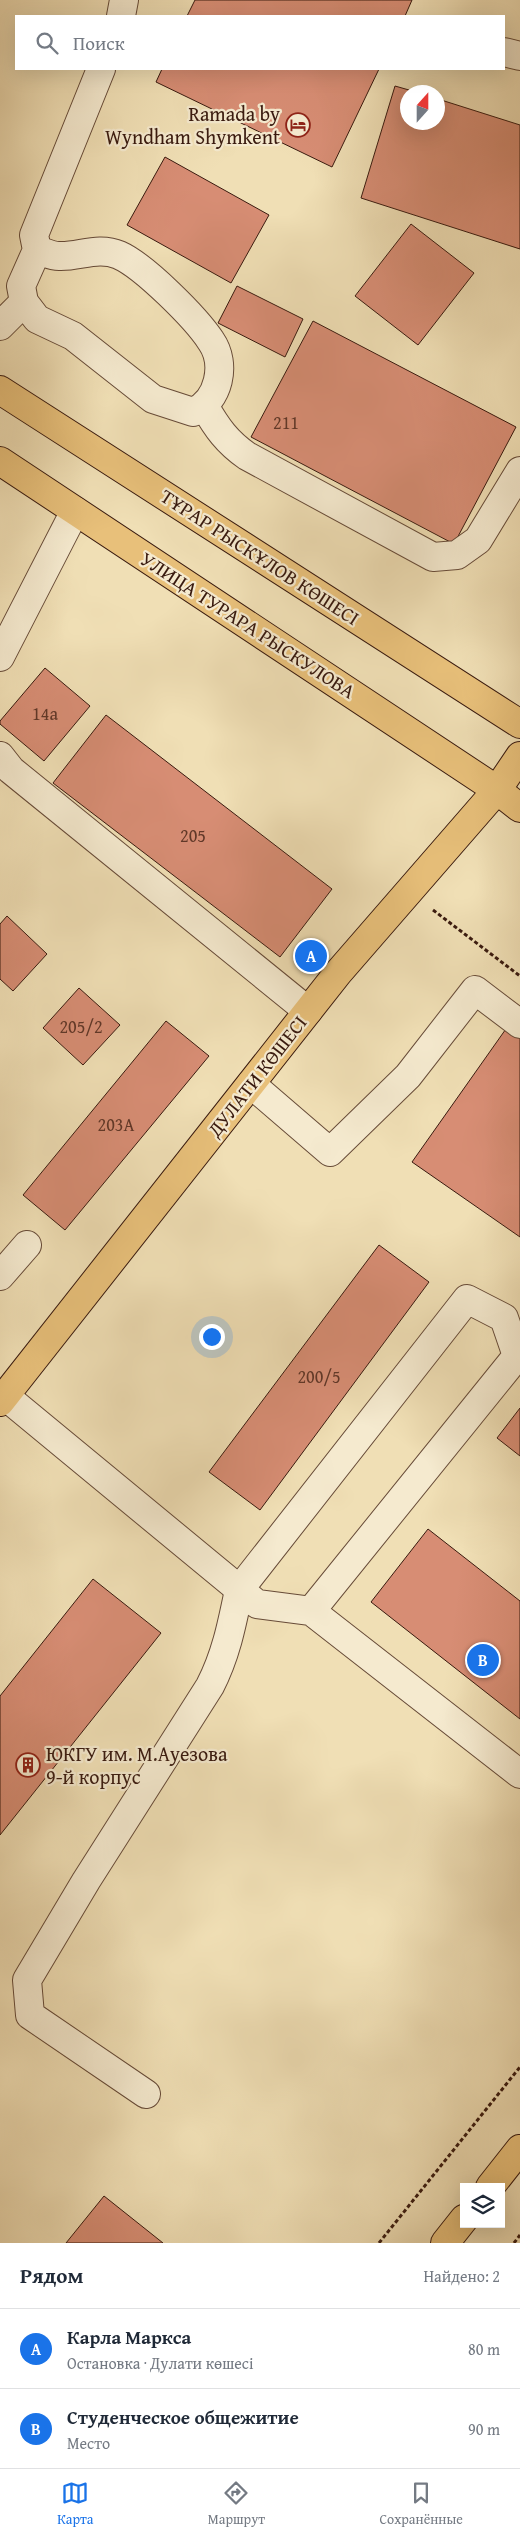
<!DOCTYPE html>
<html lang="ru">
<head>
<meta charset="utf-8">
<style>
	:root { --surface:#fff; --page:#f6f6f7; --text:#1f2937; --muted:#747a83; --line:#e0e1e3; --accent:#1a73e8 }
	body { margin:0; font-family:"Gentium Book Plus",serif; background:var(--page); color:var(--text) }
	.controls { position:absolute; right:15px; bottom:15px; display:grid; overflow:hidden; border-radius:0px; box-shadow:0 5px 20px #0002 }
	.controls button { width:45px; height:45px; display:grid; place-items:center; padding:0; border:0; border-bottom:1px solid var(--line); background:var(--surface); color:var(--text); font:25px sans-serif }
	.compass { position:absolute; left:400px; top:85px; width:45px; height:45px; border-radius:50%; background:var(--surface); box-shadow:0 5px 20px #0002; rotate:21deg }
	.you { position:absolute; left:211px; top:1336px; width:18px; height:18px; margin:-12px; border:4px solid #fff; border-radius:50%; background:#1a73e8; box-shadow:0 0 0 8px #1a73e833 }
	.badge { display:grid; place-items:center; width:32px; height:32px; border-radius:50%; background:var(--accent); color:#fff; font-size:16px; font-weight:700 }
	.pin { position:absolute; translate:-50% -50%; border:2px solid #fff; box-shadow:0 1px 5px #0006 }
	.list { margin:0; padding:0; list-style:none }
	h2 { display:flex; justify-content:space-between; align-items:center; height:65px; margin:0; padding:0 20px; font-size:21px }
	h2 small { font-size:16px; font-weight:400; color:var(--muted) }
	.list li { display:grid; grid-template-columns:32px 1fr auto; gap:15px; align-items:center; box-sizing:border-box; height:80px; padding:0 20px; border-top:1px solid var(--line) }
	.list b { display:block; font-size:19px; white-space:nowrap }
	.list p { margin:0; font-size:16px; white-space:nowrap; color:var(--muted) }
	.list em { font-size:16px; font-style:normal; color:var(--muted) }
	.icon { flex:none; width:28px; height:28px; fill:none; stroke:currentColor; stroke-width:2; stroke-linecap:round; stroke-linejoin:round }
	.map { position:relative; flex:none; width:520px; height:2243px; overflow:hidden }
	.search { position:absolute; background:var(--surface); box-shadow:0 5px 20px #0002; left:15px; right:15px; top:15px; height:55px; display:flex; align-items:center; gap:12px; box-sizing:border-box; padding:0 18px; border-radius:0px; color:var(--muted); font-size:19px }
	.sheet { height:225px; background:var(--surface) }
	nav { display:flex; justify-content:space-around; align-items:center; box-sizing:border-box; height:70px; border-top:1px solid var(--line); background:var(--surface); font-size:14px; color:var(--muted) }
	nav a { display:grid; justify-items:center; gap:2px }
	nav .on { color:var(--accent) }
	.map>svg:first-child { display:block }
	.building { fill:#d78d74; stroke:#391a0f }
	.lines { fill:none; stroke-linecap:round; stroke-linejoin:round }
	.minor-casing { stroke:#674b38; stroke-width:30 }
	.major-casing { stroke:#391a0f; stroke-width:30 }
	.path { stroke:#391a0f; stroke-width:3; stroke-dasharray:4 2.5; stroke-linecap:butt }
	.minor { stroke:#f5eacf; stroke-width:28 }
	.major { stroke:#e8c07a; stroke-width:28 }
	.labels { text-anchor:middle; stroke-width:4.5; stroke-linejoin:round; paint-order:stroke }
	.number-label { font-size:18px; fill:#603728 }
	.poi-label { font-size:20px; fill:#391a0f; stroke:#f5eacf; text-anchor:end }
	.street-label { font-size:20px; fill:#391a0f; stroke:#f5eacf }
</style>
</head>
<body>
<div class="map">
<svg width="520" height="2243" viewBox="0 0 520 2243">
	<rect width="100%" height="100%" fill="#f0dfb5"/>
	<filter id="stains"><feTurbulence type="fractalNoise" baseFrequency=".004" numOctaves="4"/><feColorMatrix values="0 0 0 0 .2 0 0 0 0 .09 0 0 0 0 .02 0 0 0 .5 -.17"/></filter>
	<radialGradient id="worn" r=".72"><stop offset=".6" stop-color="#630" stop-opacity="0"/><stop offset="1" stop-color="#630" stop-opacity=".3"/></radialGradient>
	<g class="building">
		<path d="M 195,0 L 412,0 L 405,16 L 187,16 Z"/>
		<path d="M 162,69 L 379,69 L 332,167 L 156,82 Z"/>
		<path d="M 395,86 L 416,92 L 408,92 L 408,122 L 438,122 L 438,99 L 520,125 L 520,249 L 361,198 Z"/>
		<path d="M 165,157 L 269,215 L 231,283 L 127,225 Z"/>
		<path d="M 411,224 L 474,273 L 418,345 L 355,296 Z"/>
		<path d="M 237,286 L 303,319 L 285,357 L 218,323 Z"/>
		<path d="M 313,321 L 516,427 L 454,544 L 251,437 Z"/>
		<path d="M 45,668 L 90,706 L 44,761 L 0,724 L 0,721 Z"/>
		<path d="M 106,715 L 332,889 L 280,957 L 53,783 Z"/>
		<path d="M 7,916 L 47,954 L 13,991 L 0,979 L 0,924 Z"/>
		<path d="M 79,988 L 120,1025 L 83,1065 L 43,1028 Z"/>
		<path d="M 166,1021 L 209,1056 L 65,1230 L 23,1195 Z"/>
		<path d="M 508,1026 L 520,1035 L 520,1237 L 412,1162 Z"/>
		<path d="M 379,1245 L 429,1282 L 260,1510 L 209,1472 Z"/>
		<path d="M 520,1408 L 520,1456 L 497,1438 Z"/>
		<path d="M 428,1529 L 520,1601 L 520,1719 L 371,1602 Z"/>
		<path d="M 93,1579 L 161,1633 L 0,1835 L 0,1696 Z"/>
		<path d="M 104,2196 L 163,2243 L 66,2243 Z"/>
	</g>
	<g class="lines">
		<g class="minor-casing">
			<g id="minor">
				<path d="M 121,16 L 124,0"/>
				<path d="M 504,52 L 520,56"/>
				<path d="M 37,250 L 21,286 L 24,302 L 37,319 L 73,336 L 153,399 L 193,412 C 219,401 227,364 211,341 C 196,318 144,266 119,255 C 98,246 79,257 59,256 C 52,256 44,252 37,250 L 34,235 L 101,69"/>
				<path d="M 0,326 L 24,302"/>
				<path d="M 205,407 C 217,428 227,442 247,456 L 433,557 L 457,555 L 478,540 L 520,471"/>
				<path d="M 0,657 L 75,511"/>
				<path d="M 0,756 L 11,770 L 308,1011"/>
				<path d="M 251,1084 L 330,1152 L 408,1076 L 475,990 L 520,1024"/>
				<path d="M 0,1276 L 27,1245"/>
				<path d="M 5,1396 L 257,1604 L 311,1611 L 520,1774"/>
				<path d="M 146,2094 L 30,2015 L 27,1980 L 86,1881 L 210,1686 C 226,1655 232,1624 239,1590 L 467,1299 L 504,1318 L 517,1356 L 311,1611"/>
			</g>
		</g>
		<g class="major-casing">
			<g id="major">
				<path d="M 0,390 L 520,724"/>
				<path d="M 0,461 L 497,790 L 520,808"/>
				<path d="M 0,1402 L 338,973 L 497,790 L 520,756"/>
				<path d="M 490,2187 L 520,2149"/>
				<path d="M 445,2243 L 464,2219"/>
			</g>
		</g>
		<g class="path">
			<path d="M 433,910 L 520,976"/>
			<path d="M 379,2243 L 520,2067"/>
			<path d="M 514,2243 L 520,2235"/>
		</g>
		<use href="#minor" class="minor"/>
		<use href="#major" class="major"/>
	</g>
	<defs>
		<g id="hotel-ring" transform="scale(1.25)"><circle r="9.5" fill="#f5eacf" stroke="#8f2418" stroke-width="1.5"/><path d="M-6-4.5h1.5V1H6V5H4.5V3h-9V5H-6ZM-4 0a1.8 1.8 0 1 1 3.6 0ZM.5 0V-2.5h3Q6-2.5 6 0Z" fill="#8f2418"/></g>
		<g id="building-ring" transform="scale(1.25)"><circle r="9.5" fill="#f5eacf" stroke="#8f2418" stroke-width="1.5"/><path d="M-4-6H4V6H1V3H-1V6H-4ZM-2.5-4.3h1.7v1.8h-1.7ZM.8-4.3h1.7v1.8H.8ZM-2.5-1h1.7V.8h-1.7ZM.8-1h1.7V.8H.8Z" fill="#8f2418"/></g>
	</defs>
	<g fill-rule="evenodd">
		<use href="#hotel-ring" x="298" y="125"/>
		<use href="#building-ring" x="28" y="1765"/>
	</g>
	<g class="labels">
		<g class="number-label">
			<text x="286" y="429">211</text>
			<text x="45" y="720">14а</text>
			<text x="193" y="842">205</text>
			<text x="81" y="1033">205/2</text>
			<text x="116" y="1131">203А</text>
			<text x="319" y="1383">200/5</text>
		</g>
		<g class="poi-label">
			<text x="280" y="121">Ramada by<tspan x="280" dy="23">Wyndham Shymkent</tspan></text>
			<text x="46" y="1761" text-anchor="start">ЮКГУ им. М.Ауезова<tspan x="46" dy="23">9-й корпус</tspan></text>
		</g>
		<g class="street-label">
			<text transform="translate(260 557) rotate(33)" y="7">ТҰРАР РЫСКҰЛОВ КӨШЕСІ</text>
			<text transform="translate(248 625) rotate(33)" y="7">УЛИЦА ТУРАРА РЫСКУЛОВА</text>
			<text transform="translate(257 1076) rotate(-52)" y="7">ДУЛАТИ КӨШЕСІ</text>
		</g>
	</g>
	<rect width="100%" height="100%" filter="url(#stains)"/>
	<rect width="100%" height="100%" fill="url(#worn)"/>
</svg>
<div class="controls">
<button><svg class="icon" aria-label="layers" viewBox="0 0 24 24"><path d="M12 4l9 5-9 5-9-5zM3 14l9 5 9-5"/></svg></button>
</div>
<svg class="compass" viewBox="-18 -18 36 36"><path d="M0-13l5 13h-10z" fill="#e53935"/><path d="M0 13l5-13h-10z" fill="#747a83"/></svg>
<div class="you"></div>
<div class="pin badge" style="left:311px;top:956px">A</div>
<div class="pin badge" style="left:483px;top:1660px">B</div>
<div class="search"><svg class="icon" aria-label="search" viewBox="0 0 24 24"><circle cx="10" cy="10" r="6"/><path d="M15 15l6 6"/></svg>Поиск</div>
</div>
<section class="sheet">
<h2>Рядом<small>Найдено: 2</small></h2>
<ul class="list">
<li><span class="badge">A</span><div><b>Карла Маркса</b><p>Остановка · Дулати көшесі</p></div><em>80 m</em></li>
<li><span class="badge">B</span><div><b>Студенческое общежитие</b><p>Место</p></div><em>90 m</em></li>
</ul>
</section>
<nav>
<a class="on"><svg class="icon" aria-label="map" viewBox="0 0 24 24"><path d="M3 6l6-2 6 2 6-2v14l-6 2-6-2-6 2zM9 4v14M15 6v14"/></svg>Карта</a>
<a><svg class="icon" aria-label="directions" viewBox="0 0 24 24"><path d="M12 3l9 9-9 9-9-9zM9 14v-3h6M13 9l2 2-2 2"/></svg>Маршрут</a>
<a><svg class="icon" aria-label="saved" viewBox="0 0 24 24"><path d="M7 4h10v16l-5-4-5 4z"/></svg>Сохранённые</a>
</nav>
</body>
</html>
